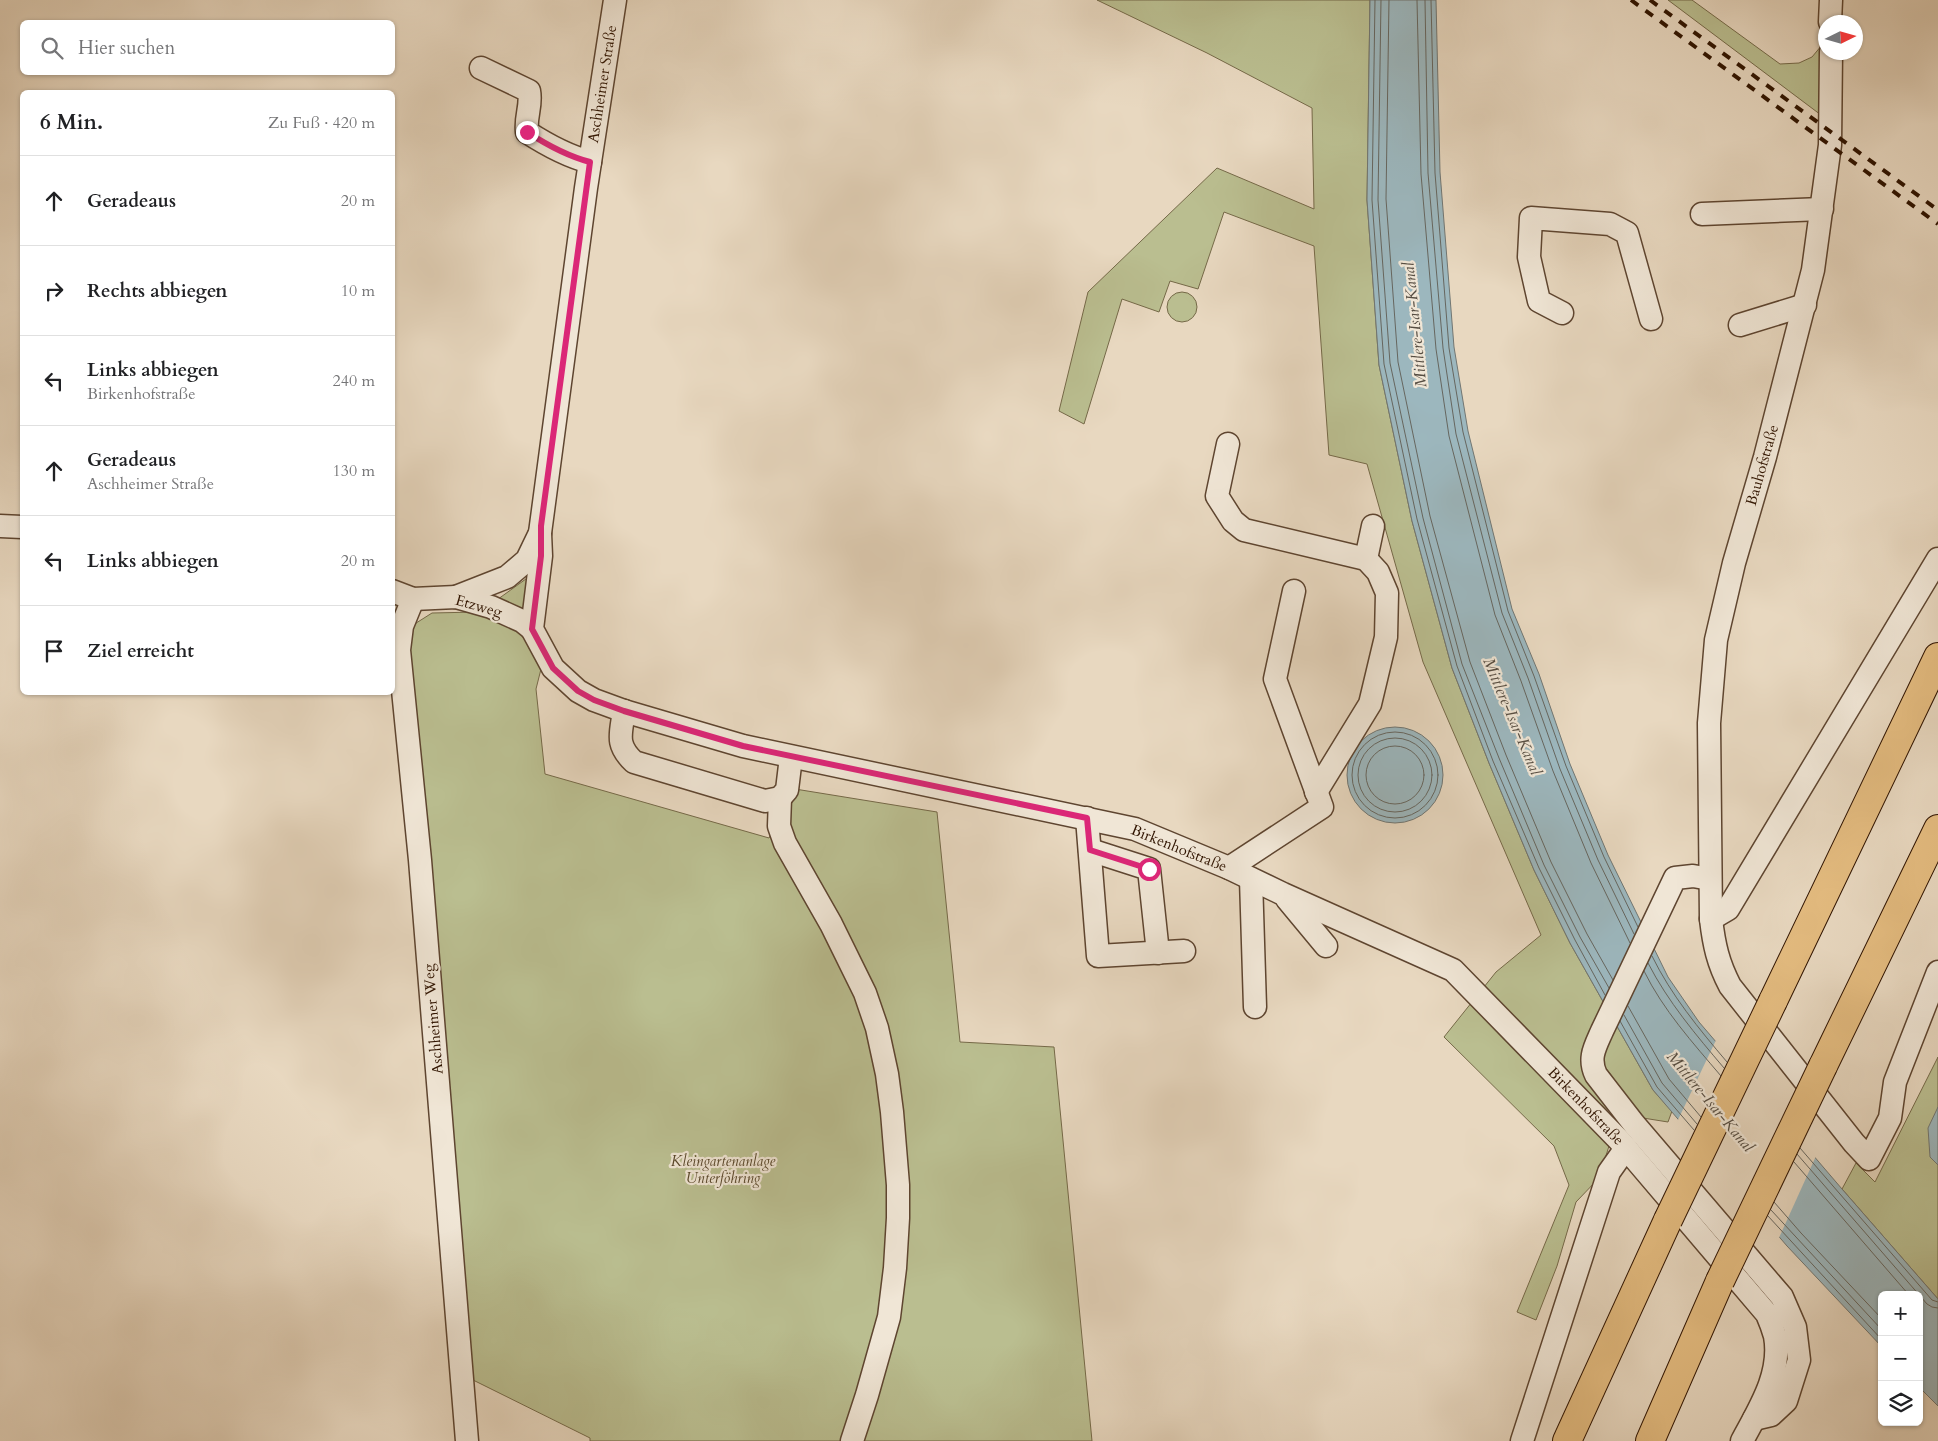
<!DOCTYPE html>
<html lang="de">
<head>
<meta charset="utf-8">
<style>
	:root { --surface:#fff; --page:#f6f6f6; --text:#202124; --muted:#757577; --line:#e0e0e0 }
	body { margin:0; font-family:Cardo,serif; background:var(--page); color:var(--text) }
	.controls { position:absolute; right:15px; bottom:15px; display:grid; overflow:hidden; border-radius:8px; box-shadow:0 1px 4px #0004 }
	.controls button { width:45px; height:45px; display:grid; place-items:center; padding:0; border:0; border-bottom:1px solid var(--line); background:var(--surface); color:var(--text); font:25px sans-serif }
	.compass { position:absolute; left:1818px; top:15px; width:45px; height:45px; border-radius:50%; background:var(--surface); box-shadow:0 1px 4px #0004; rotate:85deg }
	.stop { position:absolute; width:15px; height:15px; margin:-11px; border:4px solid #db2777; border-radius:50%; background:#fff }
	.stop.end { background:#db2777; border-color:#fff; box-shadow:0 1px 5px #0008 }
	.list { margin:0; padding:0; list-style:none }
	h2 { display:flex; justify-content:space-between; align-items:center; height:65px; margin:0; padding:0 20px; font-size:21px }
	h2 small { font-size:16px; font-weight:400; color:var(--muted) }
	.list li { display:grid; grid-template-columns:32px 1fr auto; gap:15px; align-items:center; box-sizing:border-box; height:90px; padding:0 20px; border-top:1px solid var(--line) }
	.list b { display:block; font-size:19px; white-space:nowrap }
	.list p { margin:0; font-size:16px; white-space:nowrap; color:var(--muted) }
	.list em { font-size:16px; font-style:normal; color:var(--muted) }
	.icon { flex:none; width:28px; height:28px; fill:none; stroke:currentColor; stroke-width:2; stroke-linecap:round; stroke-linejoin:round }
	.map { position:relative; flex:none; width:1938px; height:1441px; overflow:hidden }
	.search { position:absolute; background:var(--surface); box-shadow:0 1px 4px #0004; left:20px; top:20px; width:375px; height:55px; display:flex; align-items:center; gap:12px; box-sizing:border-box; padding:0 18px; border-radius:8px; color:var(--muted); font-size:19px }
	.panel { position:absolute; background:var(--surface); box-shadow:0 1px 4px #0004; left:20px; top:90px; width:375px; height:605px; border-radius:8px }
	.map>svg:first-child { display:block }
	.green { fill:#babe90; stroke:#756948 }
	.water { fill:#9cb7be; stroke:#717672 }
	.pier { fill:#e8d8c0 }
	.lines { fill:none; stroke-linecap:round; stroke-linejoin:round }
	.shore { stroke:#66665f; stroke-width:1 }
	.minor-casing { stroke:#5e4530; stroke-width:25 }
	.highway-casing { stroke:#301400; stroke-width:30 }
	.minor { stroke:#f0e6d6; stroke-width:22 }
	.highway { stroke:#e4bc80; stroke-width:28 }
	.rail { stroke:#301400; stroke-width:4; stroke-dasharray:9 9; stroke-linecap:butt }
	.highway-bridge-casing { stroke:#301400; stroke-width:30; stroke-linecap:butt }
	.highway-bridge { stroke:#e4bc80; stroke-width:28 }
	.route { stroke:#db2777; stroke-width:6 }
	.labels { text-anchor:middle; stroke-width:4.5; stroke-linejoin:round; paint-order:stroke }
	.street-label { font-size:15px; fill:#301400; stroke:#f0e6d6 }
	.park-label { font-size:15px; font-style:italic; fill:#59472b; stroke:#f0e6d6 }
	.water-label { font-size:16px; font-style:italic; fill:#564d42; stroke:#f0e6d6 }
</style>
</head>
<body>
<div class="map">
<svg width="1938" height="1441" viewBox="0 0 1938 1441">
	<rect width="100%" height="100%" fill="#e8d8c0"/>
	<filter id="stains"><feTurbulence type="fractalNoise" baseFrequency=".004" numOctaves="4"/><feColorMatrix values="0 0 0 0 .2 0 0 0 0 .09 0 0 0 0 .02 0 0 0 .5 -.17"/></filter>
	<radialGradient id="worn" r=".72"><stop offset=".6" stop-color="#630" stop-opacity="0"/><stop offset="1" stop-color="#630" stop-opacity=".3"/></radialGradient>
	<g class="green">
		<path d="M 1097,0 L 1370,0 L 1367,200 L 1379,365 L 1412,521 L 1452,668 L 1489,763 L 1534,870 L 1570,943 L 1653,1090 L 1672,1111 L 1668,1122 L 1643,1118 L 1605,1067 L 1586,1053 L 1619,1114 L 1599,1178 L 1576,1202 L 1557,1266 L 1536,1320 L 1517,1312 L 1569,1185 L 1554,1146 L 1444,1037 L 1496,972 L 1541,935 L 1423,662 L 1367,464 L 1329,455 L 1314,246 L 1224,212 L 1198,289 L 1170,281 L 1159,312 L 1122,299 L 1084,424 L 1059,411 L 1088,292 L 1217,168 L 1314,209 L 1312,108 L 1207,53 Z"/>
		<path d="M 1668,0 L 1692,0 L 1780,64 L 1799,63 L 1812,57 L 1822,45 L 1821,115 Z"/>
		<circle cx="1182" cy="307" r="15"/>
		<path d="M 530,576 L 525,614 L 494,602 Z"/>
		<path d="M 477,612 L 519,628 L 531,645 L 541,669 L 536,689 L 545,774 L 769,838 L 795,789 L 937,812 L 960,1042 L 1054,1047 L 1092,1441 L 590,1441 L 590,1438 L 471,1379 L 407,639 L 413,625 L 432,613 Z"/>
		<path d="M 1938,1057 L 1938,1299 L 1842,1189 L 1856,1163 L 1875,1182 Z"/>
	</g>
	<g class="water">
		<path d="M 1370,0 L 1436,0 L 1440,172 L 1454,347 L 1468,431 L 1512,609 L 1539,674 L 1570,764 L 1608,855 L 1668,977 L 1699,1022 L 1842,1189 L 1938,1299 L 1938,1406 L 1919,1387 L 1919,1295 L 1882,1295 L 1882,1347 L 1787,1246 L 1653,1090 L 1570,943 L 1534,870 L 1489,763 L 1452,668 L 1412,521 L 1379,365 L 1367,200 Z"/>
		<circle cx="1395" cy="775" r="48"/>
		<path d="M 1938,1107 L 1938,1165 L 1930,1157 L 1928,1128 Z"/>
	</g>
	<path class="pier" d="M 1717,1038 L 1816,1156 L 1778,1240 L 1677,1122 Z"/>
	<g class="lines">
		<g class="shore">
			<path d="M 1375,0 L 1372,200 L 1384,364 L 1417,519 L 1457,666 L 1493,761 L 1539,868 L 1575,940 L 1605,995"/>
			<path d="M 1381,0 L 1378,200 L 1390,363 L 1423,518 L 1462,664 L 1499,758 L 1544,865 L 1580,937 L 1609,988"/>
			<path d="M 1389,0 L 1386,199 L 1398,362 L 1430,516 L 1470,662 L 1506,755 L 1551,862 L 1587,934 L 1613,980"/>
			<path d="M 1417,0 L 1421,174 L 1436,349 L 1449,436 L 1495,615 L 1521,681 L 1553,771 L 1591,863 L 1630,943"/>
			<path d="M 1425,0 L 1428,173 L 1443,348 L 1456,434 L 1502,613 L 1528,678 L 1560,769 L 1598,860 L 1634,934"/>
			<path d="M 1431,0 L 1435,173 L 1449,348 L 1463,432 L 1508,611 L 1534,676 L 1566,766 L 1604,857 L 1638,927"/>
			<circle cx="1395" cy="775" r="43"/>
			<circle cx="1395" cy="775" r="37"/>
			<circle cx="1395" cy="775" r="29"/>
			<path d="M 1652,956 C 1671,995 1699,1029 1727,1062"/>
			<path d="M 1648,963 C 1668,1002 1696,1035 1724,1068"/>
			<path d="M 1644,971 C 1663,1010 1693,1043 1721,1076"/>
			<path d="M 1628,1006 L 1669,1079 L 1701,1117"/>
			<path d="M 1624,1015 L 1662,1083 L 1697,1124"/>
			<path d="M 1620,1021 L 1657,1087 L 1694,1130"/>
			<path d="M 1800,1148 L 1932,1300 L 1938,1302"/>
			<path d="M 1797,1154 L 1927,1304 L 1932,1307 L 1938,1308"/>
			<path d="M 1794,1162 L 1909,1295"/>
			<path d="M 1774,1202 L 1801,1233 L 1882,1319"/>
			<path d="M 1771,1210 L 1882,1330"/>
			<path d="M 1768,1216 L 1882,1340"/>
		</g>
		<g class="minor-casing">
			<g id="minor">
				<path d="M 1830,22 L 1831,0"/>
				<path d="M 1831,52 L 1830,145 L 1813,270 L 1765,457 L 1734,563 L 1716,640 L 1709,723 L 1711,919 C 1714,945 1718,963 1730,986 L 1854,1143 L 1869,1159 L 1890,1118 L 1895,1082 L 1938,972"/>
				<path d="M 481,68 L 529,91 C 532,106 525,116 527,132 C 547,145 567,156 590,162"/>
				<path d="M 1702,214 L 1822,209"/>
				<path d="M 1562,313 L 1539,301 L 1529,257 L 1531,218 L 1610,224 L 1627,233 L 1651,319"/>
				<path d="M 1740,325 L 1805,305"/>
				<path d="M 1228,444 L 1217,496 L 1233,521 L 1244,530 L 1366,559 L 1378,572 L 1387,593 L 1386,637 L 1370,704 L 1316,792"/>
				<path d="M 0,526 L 22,527"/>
				<path d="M 540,533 L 541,556 L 532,629 L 553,668 L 578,691 L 594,700 L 624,711 L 743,746 L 1135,829 L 1229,868 L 1283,894 L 1453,970 L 1619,1140 L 1767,1314 C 1770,1321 1773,1329 1775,1336 C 1782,1374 1759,1409 1742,1441"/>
				<path d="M 1366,559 L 1373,526"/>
				<path d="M 392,591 L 413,599 L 456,597 L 491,607 L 522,621 L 532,629"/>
				<path d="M 456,597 L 507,577 L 527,560 L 540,533 L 586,188 L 615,0"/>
				<path d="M 413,599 L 402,626 L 399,650 L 420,860 L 467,1441"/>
				<path d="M 624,711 C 621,734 615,744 634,762 L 765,801 L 780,798 L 787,790 L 791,757"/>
				<path d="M 780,798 L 779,826 L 785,843 L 831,924 L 865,993 L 877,1028 L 887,1074 L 892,1112 L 898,1185 L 898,1218 L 895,1268 L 889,1317 L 867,1395 L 852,1441"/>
				<path d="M 1087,818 L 1098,956 L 1184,951"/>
				<path d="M 1090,850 L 1149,869 L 1158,953"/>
				<path d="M 1229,868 L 1322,807 L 1275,679 L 1294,591"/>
				<path d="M 1251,879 L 1255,1007"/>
				<path d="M 1710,879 L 1693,876 L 1675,878 L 1602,1031 C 1595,1047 1588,1058 1596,1075 L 1634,1124 L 1782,1297 L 1795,1327 L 1799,1360 L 1786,1401 L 1771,1415 L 1754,1419"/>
				<path d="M 1287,899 L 1326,946"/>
				<path d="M 1711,919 L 1728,909 L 1938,559"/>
				<path d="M 1522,1441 L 1609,1172 L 1626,1148"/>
			</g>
		</g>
		<g class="highway-casing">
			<g id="highway">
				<path d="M 1773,1001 L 1938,657"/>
				<path d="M 1823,1066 L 1938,829"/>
				<path d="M 1567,1441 L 1668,1220"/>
				<path d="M 1650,1441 L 1720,1281"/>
			</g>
		</g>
		<use href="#minor" class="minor"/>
		<use href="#highway" class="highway"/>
		<g class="rail">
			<path d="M 1631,0 L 1938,224"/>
			<path d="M 1650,0 L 1938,210"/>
		</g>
		<g class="highway-bridge-casing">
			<g id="highway-bridge">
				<path d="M 1668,1220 L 1773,1001"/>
				<path d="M 1720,1281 L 1823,1066"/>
			</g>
		</g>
		<use href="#highway-bridge" class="highway-bridge"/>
	</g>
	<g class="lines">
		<path class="route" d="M 527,132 C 547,145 567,156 590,162 L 541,526 L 541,556 L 532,629 L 553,668 L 578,691 L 594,700 L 624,711 L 743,746 L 1087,818 L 1090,850 L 1149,869"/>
	</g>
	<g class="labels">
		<g class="street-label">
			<text transform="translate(602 84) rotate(-81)" y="5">Aschheimer Straße</text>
			<text transform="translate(1762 465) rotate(-74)" y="5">Bauhofstraße</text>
			<text transform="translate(479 606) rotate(16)" y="5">Etzweg</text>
			<text transform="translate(1179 848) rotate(22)" y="5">Birkenhofstraße</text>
			<text transform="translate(433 1019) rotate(-95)" y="5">Aschheimer Weg</text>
			<text transform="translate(1586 1106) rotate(46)" y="5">Birkenhofstraße</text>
		</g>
		<g class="park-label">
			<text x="723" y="1166">Kleingartenanlage<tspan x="723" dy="17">Unterföhring</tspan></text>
		</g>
		<g class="water-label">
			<text transform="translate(1414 325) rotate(-96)" y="6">Mittlere-Isar-Kanal</text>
			<text transform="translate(1513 716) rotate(67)" y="6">Mittlere-Isar-Kanal</text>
			<text transform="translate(1711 1101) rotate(50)" y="6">Mittlere-Isar-Kanal</text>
		</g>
	</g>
	<rect width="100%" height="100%" filter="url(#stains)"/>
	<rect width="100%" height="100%" fill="url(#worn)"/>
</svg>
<div class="controls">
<button>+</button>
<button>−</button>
<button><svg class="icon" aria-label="layers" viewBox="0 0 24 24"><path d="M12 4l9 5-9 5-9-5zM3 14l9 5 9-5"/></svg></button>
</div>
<svg class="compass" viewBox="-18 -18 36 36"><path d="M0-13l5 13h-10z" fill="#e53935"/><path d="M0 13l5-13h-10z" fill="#757577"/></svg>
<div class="stop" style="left:1149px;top:869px"></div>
<div class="stop end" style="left:527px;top:132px"></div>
<div class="search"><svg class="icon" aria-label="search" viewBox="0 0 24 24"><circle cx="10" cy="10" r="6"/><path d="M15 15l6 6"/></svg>Hier suchen</div>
<section class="panel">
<h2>6 Min.<small>Zu Fuß · 420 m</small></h2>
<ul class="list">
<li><svg class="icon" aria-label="ahead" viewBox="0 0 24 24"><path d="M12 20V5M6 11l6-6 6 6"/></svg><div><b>Geradeaus</b></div><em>20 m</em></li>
<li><svg class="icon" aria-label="right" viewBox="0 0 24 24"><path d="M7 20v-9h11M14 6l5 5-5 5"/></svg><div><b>Rechts abbiegen</b></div><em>10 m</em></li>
<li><svg class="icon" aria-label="left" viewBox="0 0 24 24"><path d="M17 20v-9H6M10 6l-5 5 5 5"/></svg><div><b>Links abbiegen</b><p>Birkenhofstraße</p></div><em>240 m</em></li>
<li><svg class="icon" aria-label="ahead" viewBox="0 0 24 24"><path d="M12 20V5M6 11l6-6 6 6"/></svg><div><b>Geradeaus</b><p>Aschheimer Straße</p></div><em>130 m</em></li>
<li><svg class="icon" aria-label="left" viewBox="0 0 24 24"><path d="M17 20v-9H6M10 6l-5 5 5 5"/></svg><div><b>Links abbiegen</b></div><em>20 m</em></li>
<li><svg class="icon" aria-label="arrive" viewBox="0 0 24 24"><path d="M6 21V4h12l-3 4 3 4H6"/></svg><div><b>Ziel erreicht</b></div></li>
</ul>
</section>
</div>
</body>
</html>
